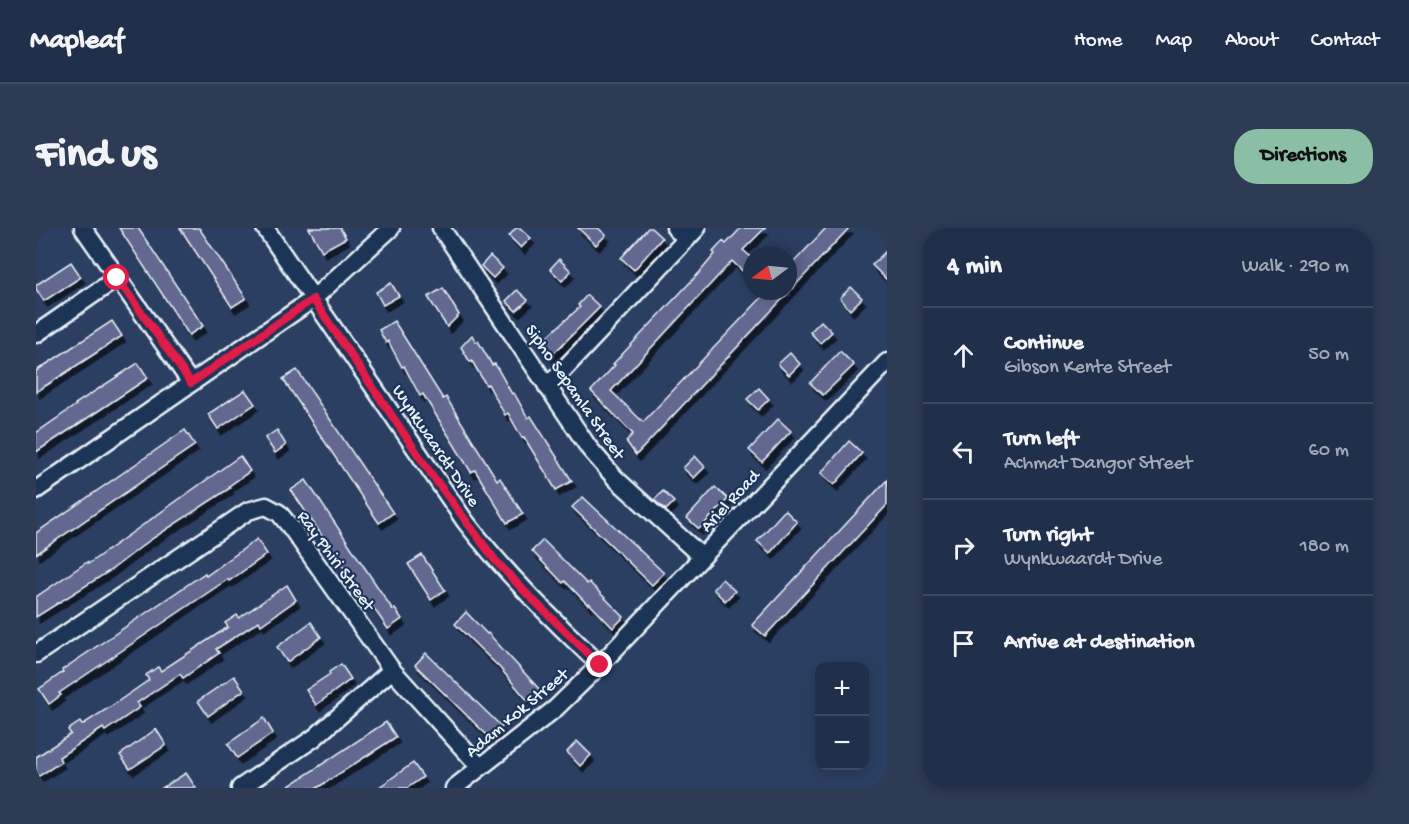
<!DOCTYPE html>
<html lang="en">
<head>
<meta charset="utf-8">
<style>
	:root { --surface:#202f4a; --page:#2d3b54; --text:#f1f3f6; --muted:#a2a9b5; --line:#3d4a62; --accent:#8abfa5 }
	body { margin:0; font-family:"Gochi Hand",sans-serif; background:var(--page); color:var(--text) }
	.controls { position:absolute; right:18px; bottom:18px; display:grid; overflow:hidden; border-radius:12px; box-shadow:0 3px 15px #0003 }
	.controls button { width:54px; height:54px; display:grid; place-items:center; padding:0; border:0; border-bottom:2px solid var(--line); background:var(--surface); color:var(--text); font:30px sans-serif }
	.compass { position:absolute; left:707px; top:18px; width:54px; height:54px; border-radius:50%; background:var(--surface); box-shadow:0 3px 15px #0003; rotate:254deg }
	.stop { position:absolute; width:18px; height:18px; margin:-14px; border:4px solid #e11d48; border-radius:50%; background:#fff }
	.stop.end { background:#e11d48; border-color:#fff; box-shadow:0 2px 6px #0008 }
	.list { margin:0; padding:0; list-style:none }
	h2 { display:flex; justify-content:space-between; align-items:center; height:78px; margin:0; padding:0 24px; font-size:26px }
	h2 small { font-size:20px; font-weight:400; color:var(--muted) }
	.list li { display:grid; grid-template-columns:39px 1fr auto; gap:18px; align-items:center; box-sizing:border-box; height:96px; padding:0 24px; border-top:2px solid var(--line) }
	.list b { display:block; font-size:22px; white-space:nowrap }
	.list p { margin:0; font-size:20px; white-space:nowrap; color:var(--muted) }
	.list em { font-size:20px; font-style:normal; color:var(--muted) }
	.icon { flex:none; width:33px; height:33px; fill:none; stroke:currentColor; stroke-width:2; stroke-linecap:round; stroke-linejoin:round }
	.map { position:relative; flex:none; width:851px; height:560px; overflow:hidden; border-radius:24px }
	header { display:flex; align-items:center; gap:36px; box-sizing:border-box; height:84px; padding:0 30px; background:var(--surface); border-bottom:2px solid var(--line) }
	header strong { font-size:28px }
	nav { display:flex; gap:33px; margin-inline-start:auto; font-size:21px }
	.intro { display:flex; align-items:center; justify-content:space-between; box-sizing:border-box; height:144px; padding:0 36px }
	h1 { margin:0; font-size:42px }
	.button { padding:15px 27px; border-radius:24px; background:var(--accent); color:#111; font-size:21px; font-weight:700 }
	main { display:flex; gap:36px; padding:0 36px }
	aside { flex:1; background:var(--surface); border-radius:24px; box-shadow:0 3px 15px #0003 }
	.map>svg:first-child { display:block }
	.building { fill:#62688f; stroke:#e8f1f8; stroke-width:1.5; filter:url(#shadow) }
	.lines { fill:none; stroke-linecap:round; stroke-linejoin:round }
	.street-casing { stroke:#e8f1f8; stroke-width:21 }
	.street { stroke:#1d3557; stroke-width:16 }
	.route { stroke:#e11d48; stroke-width:8 }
	.labels { text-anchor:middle; stroke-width:4.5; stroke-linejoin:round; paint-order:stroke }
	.street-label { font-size:18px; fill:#e8f1f8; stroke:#1d3557 }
</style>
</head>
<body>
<header>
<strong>Mapleaf</strong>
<nav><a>Home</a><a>Map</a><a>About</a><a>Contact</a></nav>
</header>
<div class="intro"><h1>Find us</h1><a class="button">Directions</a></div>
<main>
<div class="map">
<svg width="851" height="560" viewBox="0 0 851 560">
	<defs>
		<filter id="shadow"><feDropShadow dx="3.5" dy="6" stdDeviation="0" flood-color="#0009"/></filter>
	</defs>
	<rect width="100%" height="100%" fill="#2b3f62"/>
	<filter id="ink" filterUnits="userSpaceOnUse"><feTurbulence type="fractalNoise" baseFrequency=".0167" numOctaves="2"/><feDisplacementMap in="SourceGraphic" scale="12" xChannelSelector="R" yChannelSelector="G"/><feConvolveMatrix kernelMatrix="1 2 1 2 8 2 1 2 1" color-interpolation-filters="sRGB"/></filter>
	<g filter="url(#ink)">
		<g class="building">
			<path d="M 83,0 L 102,0 L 167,98 L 153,107 Z"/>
			<path d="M 144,0 L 163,0 L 210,70 L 196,79 Z"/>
			<path d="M 273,0 L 304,0 L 310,10 L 286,23 Z"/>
			<path d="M 480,0 L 484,0 L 495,10 L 485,20 L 473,8 Z"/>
			<path d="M 542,0 L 562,0 L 570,7 L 560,17 Z"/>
			<path d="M 612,0 L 615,0 L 626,10 L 598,42 L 585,30 Z"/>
			<path d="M 705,0 L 729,0 L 707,22 L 716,30 L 716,52 L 696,33 L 575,163 L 607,194 L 732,63 L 752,63 L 752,28 L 758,34 L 790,0 L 813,0 L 600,227 L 590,213 L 597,206 L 555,163 L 579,137 L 577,136 L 663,45 L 679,26 L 677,24 L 687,13 L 690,16 Z"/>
			<path d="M 851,22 L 851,52 L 836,37 Z"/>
			<path d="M 454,28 L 467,40 L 457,50 L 445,38 Z"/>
			<path d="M 523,31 L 535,43 L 526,53 L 514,41 Z"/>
			<path d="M 35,34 L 45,49 L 8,73 L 0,61 L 0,57 Z"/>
			<path d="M 355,55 L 363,68 L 347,77 L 340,64 Z"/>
			<path d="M 815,59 L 826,70 L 814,82 L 804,70 Z"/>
			<path d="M 407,60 L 423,87 L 411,99 L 392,69 Z"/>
			<path d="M 481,62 L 492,72 L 480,83 L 470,73 Z"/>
			<path d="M 551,67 L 564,79 L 514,129 L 503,116 L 544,79 L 542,77 Z"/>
			<path d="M 76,93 L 86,108 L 0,164 L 0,143 Z"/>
			<path d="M 358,93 L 407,171 L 410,169 L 461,252 L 464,250 L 487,286 L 471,295 L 439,242 L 435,244 L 387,166 L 384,168 L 368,138 L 366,139 L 352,113 L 350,115 L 343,102 Z"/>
			<path d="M 785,93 L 796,104 L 784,115 L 774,104 Z"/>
			<path d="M 436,107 L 440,114 L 442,113 L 456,137 L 459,136 L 476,166 L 478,165 L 492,190 L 495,188 L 536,253 L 520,262 L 488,209 L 486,210 L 472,185 L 469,187 L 452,156 L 450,157 L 436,133 L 434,134 L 425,119 Z"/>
			<path d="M 804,123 L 818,137 L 787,167 L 774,155 Z"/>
			<path d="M 754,125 L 764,136 L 753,147 L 742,136 Z"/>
			<path d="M 102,135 L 112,150 L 0,224 L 0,205 L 40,177 L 39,176 Z"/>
			<path d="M 261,142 L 357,285 L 343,295 L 247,151 Z"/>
			<path d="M 723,160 L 733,171 L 722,182 L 711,171 Z"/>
			<path d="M 209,162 L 219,176 L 182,201 L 172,186 Z"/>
			<path d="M 742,191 L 755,203 L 726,234 L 713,222 Z"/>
			<path d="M 149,202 L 159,217 L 0,326 L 0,305 Z"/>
			<path d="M 241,202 L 250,217 L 239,225 L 229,210 Z"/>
			<path d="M 813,213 L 826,225 L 798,257 L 785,245 Z"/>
			<path d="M 204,228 L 214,243 L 193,258 L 194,260 L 114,312 L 75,342 L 0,389 L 0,369 L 51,334 L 52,336 Z"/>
			<path d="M 659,228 L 669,239 L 658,250 L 647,240 Z"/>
			<path d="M 270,252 L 357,382 L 359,381 L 366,391 L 352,401 L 335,376 L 333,377 L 255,262 Z"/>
			<path d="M 851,252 L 851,277 L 729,408 L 716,397 Z"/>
			<path d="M 679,259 L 692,271 L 663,301 L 651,290 Z"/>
			<path d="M 627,263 L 638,274 L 630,282 L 618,272 Z"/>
			<path d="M 547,269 L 628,345 L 616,357 L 536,279 Z"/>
			<path d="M 749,282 L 761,294 L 734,325 L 721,313 Z"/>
			<path d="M 221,311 L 231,326 L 193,353 L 192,351 L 23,465 L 25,467 L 13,476 L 3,461 L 27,444 L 26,442 L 169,345 L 170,348 Z"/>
			<path d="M 507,312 L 551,356 L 553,354 L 588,389 L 577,400 L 553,375 L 552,377 L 529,353 L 527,355 L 496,323 Z"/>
			<path d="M 386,327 L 409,362 L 395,372 L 372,336 Z"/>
			<path d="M 686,351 L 699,363 L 689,373 L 677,361 Z"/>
			<path d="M 251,357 L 260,372 L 225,397 L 223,393 L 180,421 L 183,425 L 147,450 L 144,446 L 101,475 L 104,479 L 69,503 L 67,500 L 23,529 L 25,534 L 0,550 L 0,529 L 35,506 L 32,502 L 44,494 L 46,497 L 71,481 L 113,452 L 110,447 L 122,439 L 125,443 L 192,399 L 189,395 L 201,387 L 203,390 Z"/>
			<path d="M 430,384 L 451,406 L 452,405 L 504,462 L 492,473 L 464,440 L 419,396 Z"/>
			<path d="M 275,394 L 285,409 L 251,434 L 241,419 Z"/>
			<path d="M 390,425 L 466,499 L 454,510 L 379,437 Z"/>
			<path d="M 305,436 L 315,451 L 280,477 L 270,462 L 294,446 L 293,444 Z"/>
			<path d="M 198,448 L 208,462 L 172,488 L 162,473 Z"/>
			<path d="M 228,490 L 237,505 L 201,530 L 192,516 Z"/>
			<path d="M 350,494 L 360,509 L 281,560 L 250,560 Z"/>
			<path d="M 120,501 L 130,517 L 94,541 L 84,527 Z"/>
			<path d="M 541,513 L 555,527 L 544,538 L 531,524 Z"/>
			<path d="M 377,535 L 387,549 L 371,560 L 342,560 Z"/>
			<path d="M 150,545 L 160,560 L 126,560 Z"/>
		</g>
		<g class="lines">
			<g class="street-casing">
				<g id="street">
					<path d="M 47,0 L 155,155"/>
					<path d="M 229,0 L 429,293 C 470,346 516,391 564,437"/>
					<path d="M 405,0 L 553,220 L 580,251 L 666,329"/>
					<path d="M 639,0 L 651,11"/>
					<path d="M 0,106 L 81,50"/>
					<path d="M 511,159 L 661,0"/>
					<path d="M 0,262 L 277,71 L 355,0"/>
					<path d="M 0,426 L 212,283 L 230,278 L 243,285 L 256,301 L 356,442 L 444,539"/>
					<path d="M 204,560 L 278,510 L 356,442"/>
					<path d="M 418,560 L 520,480 L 564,437 L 851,134"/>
				</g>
			</g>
			<use href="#street" class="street"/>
		</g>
	</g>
	<g class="lines" filter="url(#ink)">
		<path class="route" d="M 81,50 L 155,155 L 277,71 L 396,247 L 459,332 L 493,368 L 564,437"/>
	</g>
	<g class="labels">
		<g class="street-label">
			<text transform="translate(540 163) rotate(55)" y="6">Sipho Sepamla Street</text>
			<text transform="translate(401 217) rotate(56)" y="6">Wynkwaardt Drive</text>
			<text transform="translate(693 272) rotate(-47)" y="6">Ariel Road</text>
			<text transform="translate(301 332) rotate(54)" y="6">Ray Phiri Street</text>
			<text transform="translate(480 484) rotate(-40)" y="6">Adam Kok Street</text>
		</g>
	</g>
</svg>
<div class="controls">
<button>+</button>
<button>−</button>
</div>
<svg class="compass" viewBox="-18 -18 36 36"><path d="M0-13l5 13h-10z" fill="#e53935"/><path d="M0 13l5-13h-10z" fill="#a2a9b5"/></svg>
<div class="stop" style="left:81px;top:50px"></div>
<div class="stop end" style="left:564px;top:437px"></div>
</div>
<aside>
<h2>4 min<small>Walk · 290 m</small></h2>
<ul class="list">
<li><svg class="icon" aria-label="ahead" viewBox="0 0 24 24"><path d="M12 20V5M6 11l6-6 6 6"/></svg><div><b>Continue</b><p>Gibson Kente Street</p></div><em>50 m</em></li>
<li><svg class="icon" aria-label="left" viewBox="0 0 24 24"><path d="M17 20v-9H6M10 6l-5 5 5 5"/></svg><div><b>Turn left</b><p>Achmat Dangor Street</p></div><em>60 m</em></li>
<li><svg class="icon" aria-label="right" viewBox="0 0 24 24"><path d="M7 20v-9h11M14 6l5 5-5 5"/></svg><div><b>Turn right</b><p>Wynkwaardt Drive</p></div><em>180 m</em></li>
<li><svg class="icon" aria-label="arrive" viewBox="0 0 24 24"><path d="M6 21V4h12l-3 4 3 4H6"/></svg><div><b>Arrive at destination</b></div></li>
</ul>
</aside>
</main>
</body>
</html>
